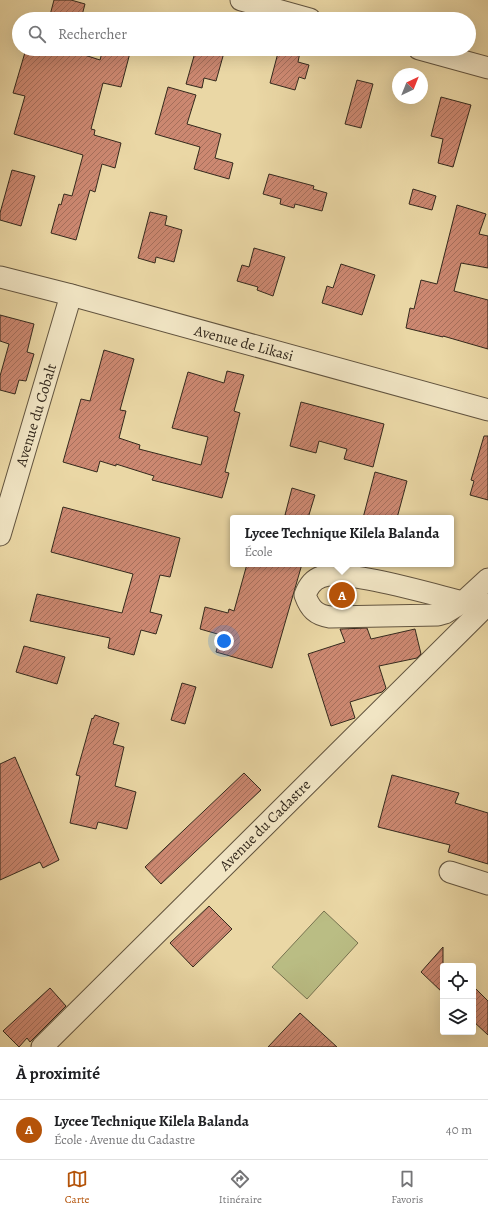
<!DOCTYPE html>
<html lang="fr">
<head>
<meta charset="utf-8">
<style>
	:root { --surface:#fff; --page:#f6f6f6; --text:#202124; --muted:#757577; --line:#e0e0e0; --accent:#b45309 }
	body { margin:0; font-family:Alegreya,serif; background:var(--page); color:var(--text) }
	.controls { position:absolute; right:12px; bottom:12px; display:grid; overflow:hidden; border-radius:4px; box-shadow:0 4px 16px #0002 }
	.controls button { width:36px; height:36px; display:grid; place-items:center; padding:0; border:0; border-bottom:1px solid var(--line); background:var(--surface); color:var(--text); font:20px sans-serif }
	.compass { position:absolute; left:392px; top:68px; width:36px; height:36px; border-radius:50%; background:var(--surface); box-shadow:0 4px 16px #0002; rotate:43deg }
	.you { position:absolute; left:224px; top:641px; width:14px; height:14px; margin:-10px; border:3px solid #fff; border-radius:50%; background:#1a73e8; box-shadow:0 0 0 6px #1a73e833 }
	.badge { display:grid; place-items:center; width:26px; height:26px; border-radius:50%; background:var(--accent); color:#fff; font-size:13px; font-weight:700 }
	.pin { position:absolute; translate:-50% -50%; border:2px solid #fff; box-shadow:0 1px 4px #0006 }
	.popup { position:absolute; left:230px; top:515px; width:224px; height:52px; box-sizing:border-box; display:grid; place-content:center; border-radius:4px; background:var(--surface); filter:drop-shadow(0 1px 3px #0005); font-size:13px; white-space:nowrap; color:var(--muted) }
	.popup b { font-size:15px; color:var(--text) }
	.popup::after { content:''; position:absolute; left:50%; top:100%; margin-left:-8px; border:8px solid transparent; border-top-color:var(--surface) }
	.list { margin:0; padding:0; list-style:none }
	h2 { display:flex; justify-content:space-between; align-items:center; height:52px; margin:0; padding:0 16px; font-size:17px }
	h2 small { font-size:13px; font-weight:400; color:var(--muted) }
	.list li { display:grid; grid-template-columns:26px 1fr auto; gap:12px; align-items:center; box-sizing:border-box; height:60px; padding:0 16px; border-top:1px solid var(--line) }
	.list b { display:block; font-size:15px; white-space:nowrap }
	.list p { margin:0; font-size:13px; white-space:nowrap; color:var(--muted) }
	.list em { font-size:13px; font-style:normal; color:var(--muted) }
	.icon { flex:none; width:22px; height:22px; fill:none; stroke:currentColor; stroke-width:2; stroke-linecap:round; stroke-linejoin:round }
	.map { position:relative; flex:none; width:488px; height:1047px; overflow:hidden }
	.search { position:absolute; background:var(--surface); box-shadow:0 4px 16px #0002; left:12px; right:12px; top:12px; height:44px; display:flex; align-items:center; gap:10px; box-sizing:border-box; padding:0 14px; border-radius:22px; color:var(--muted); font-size:15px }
	.sheet { height:112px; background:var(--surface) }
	nav { display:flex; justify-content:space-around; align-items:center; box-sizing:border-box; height:56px; border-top:1px solid var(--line); background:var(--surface); font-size:11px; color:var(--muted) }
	nav a { display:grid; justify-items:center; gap:2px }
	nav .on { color:var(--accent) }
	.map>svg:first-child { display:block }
	.garden { fill:#babd84; stroke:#777350 }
	.building { fill:url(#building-hatch); stroke:#34291d }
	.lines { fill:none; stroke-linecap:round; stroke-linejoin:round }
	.minor-casing { stroke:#62543f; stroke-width:23 }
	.minor { stroke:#f1e5c4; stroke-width:21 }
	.labels { text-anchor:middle; stroke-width:3; stroke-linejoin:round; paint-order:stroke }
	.street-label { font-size:15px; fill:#34291d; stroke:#f1e5c4 }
</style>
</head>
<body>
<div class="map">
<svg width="488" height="1047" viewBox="0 0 488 1047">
	<defs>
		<pattern id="building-hatch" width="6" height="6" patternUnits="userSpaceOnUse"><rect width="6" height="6" fill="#cc8871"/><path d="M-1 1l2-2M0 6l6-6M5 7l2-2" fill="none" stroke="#a66f5c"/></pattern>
	</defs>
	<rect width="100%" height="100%" fill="#ead7a5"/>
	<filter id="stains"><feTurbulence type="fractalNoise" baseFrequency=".005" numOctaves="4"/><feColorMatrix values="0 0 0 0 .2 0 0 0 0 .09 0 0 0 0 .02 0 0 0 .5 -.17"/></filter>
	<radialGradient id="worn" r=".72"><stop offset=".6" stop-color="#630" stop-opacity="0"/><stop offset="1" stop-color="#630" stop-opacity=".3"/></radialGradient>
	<path class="garden" d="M 324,911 L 358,943 L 307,999 L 272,967 Z"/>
	<g class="building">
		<path d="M 54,0 L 71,0 L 85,4 L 81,19 L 49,19 Z"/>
		<path d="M 26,49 L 73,49 L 72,51 L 100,60 L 103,49 L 131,49 L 121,87 L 103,83 L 91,129 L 95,130 L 94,135 L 121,143 L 115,168 L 102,164 L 95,192 L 90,190 L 76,240 L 51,233 L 59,204 L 61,205 L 64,194 L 72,196 L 83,155 L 14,134 L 25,96 L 13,93 Z"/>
		<path d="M 196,49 L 225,49 L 216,81 L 204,78 L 202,88 L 186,84 Z"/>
		<path d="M 279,49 L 300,52 L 298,62 L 309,65 L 305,79 L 299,77 L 295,90 L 270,83 Z"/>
		<path d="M 357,80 L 373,84 L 361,128 L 345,124 Z"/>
		<path d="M 168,87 L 196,95 L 187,124 L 221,134 L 215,158 L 233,163 L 229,179 L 194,169 L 200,147 L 155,134 Z"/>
		<path d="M 441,97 L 471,105 L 453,167 L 438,163 L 443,139 L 431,136 Z"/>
		<path d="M 12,170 L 35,176 L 21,226 L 0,220 L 0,213 Z"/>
		<path d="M 269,174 L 314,186 L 313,189 L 327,193 L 322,211 L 295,204 L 294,208 L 280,204 L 281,199 L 263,194 Z"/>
		<path d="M 413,189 L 436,196 L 432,210 L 409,204 Z"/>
		<path d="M 457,205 L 486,214 L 479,234 L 488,236 L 488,268 L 461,263 L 454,291 L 488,300 L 488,349 L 443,336 L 443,337 L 406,328 L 410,308 L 414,309 L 421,280 L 437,284 Z"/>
		<path d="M 150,212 L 167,216 L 165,225 L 182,230 L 174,262 L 156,257 L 155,263 L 138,258 Z"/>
		<path d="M 254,248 L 285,257 L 273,296 L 257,290 L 258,287 L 237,281 L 242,265 L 249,267 Z"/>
		<path d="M 341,264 L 375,275 L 362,315 L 322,303 L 327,286 L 333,288 Z"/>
		<path d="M 0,315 L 34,324 L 27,352 L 34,354 L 26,381 L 19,380 L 15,394 L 0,390 L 0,376 L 9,344 L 0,341 Z"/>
		<path d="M 104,350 L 134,359 L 120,410 L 126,411 L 119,438 L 140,445 L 139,449 L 201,465 L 208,437 L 172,428 L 188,372 L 224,383 L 227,371 L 244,375 L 234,411 L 240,413 L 225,472 L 229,473 L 222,498 L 152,480 L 154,476 L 116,464 L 116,466 L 100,461 L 97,472 L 63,462 L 81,399 L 90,401 Z"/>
		<path d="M 301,402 L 384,424 L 373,467 L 344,459 L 347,449 L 319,441 L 316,453 L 290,446 Z"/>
		<path d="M 484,436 L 488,436 L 488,500 L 470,495 L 474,481 L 471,480 Z"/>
		<path d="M 375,472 L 407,481 L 397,518 L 363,518 Z"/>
		<path d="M 292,488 L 315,495 L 308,518 L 296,518 L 285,515 Z"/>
		<path d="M 63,507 L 180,538 L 170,577 L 160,575 L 150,612 L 162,615 L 156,634 L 141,630 L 134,655 L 108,648 L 110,638 L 30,621 L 37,594 L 122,613 L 133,574 L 51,552 Z"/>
		<path d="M 247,564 L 302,564 L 272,668 L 216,652 L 221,635 L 200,629 L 205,607 L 228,613 L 229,609 L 234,611 Z"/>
		<path d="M 367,628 L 371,639 L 415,629 L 421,654 L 417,658 L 379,666 L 386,688 L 382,692 L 350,702 L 355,718 L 331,726 L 308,654 L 345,642 L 340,629 Z"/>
		<path d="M 24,646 L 65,657 L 57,684 L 16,672 Z"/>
		<path d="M 182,683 L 196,687 L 185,724 L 171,720 Z"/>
		<path d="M 95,715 L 119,723 L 113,744 L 124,747 L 115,786 L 136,792 L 127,829 L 98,822 L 96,829 L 70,823 L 80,776 L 76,775 L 92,718 L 93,719 Z"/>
		<path d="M 15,757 L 59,860 L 43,868 L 40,862 L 0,880 L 0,764 Z"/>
		<path d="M 244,773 L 261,790 L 161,884 L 145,867 Z"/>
		<path d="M 392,775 L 459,793 L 455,803 L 488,813 L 488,864 L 448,852 L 450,845 L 378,827 Z"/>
		<path d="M 209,906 L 232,929 L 193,967 L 170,943 Z"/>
		<path d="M 443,947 L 443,993 L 421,972 Z"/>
		<path d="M 473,986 L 488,1001 L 488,1035 L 473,1021 Z"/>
		<path d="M 50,988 L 66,1006 L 30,1042 L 27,1038 L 19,1047 L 3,1031 Z"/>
		<path d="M 300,1013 L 337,1047 L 268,1047 Z"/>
	</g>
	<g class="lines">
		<g class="minor-casing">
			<g id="minor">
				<path d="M 241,0 L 310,19"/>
				<path d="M 419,49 L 488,68"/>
				<path d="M 0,277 L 71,295 L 488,410"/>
				<path d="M 0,535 L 71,295"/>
				<path d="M 463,602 C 434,595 344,568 321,577 C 312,580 308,587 305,595 C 310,609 316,615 330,617 L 438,615 L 445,613 L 463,602 L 488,579"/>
				<path d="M 450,872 L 488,884"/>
				<path d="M 42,1047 L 488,604"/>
			</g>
		</g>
		<use href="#minor" class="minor"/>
	</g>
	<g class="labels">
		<g class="street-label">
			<text transform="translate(244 343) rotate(15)" y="5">Avenue de Likasi</text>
			<text transform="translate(36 415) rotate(-73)" y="5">Avenue du Cobalt</text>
			<text transform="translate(265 825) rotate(-45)" y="5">Avenue du Cadastre</text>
		</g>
	</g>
	<rect width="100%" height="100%" filter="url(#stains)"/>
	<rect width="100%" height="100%" fill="url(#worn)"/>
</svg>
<div class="controls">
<button><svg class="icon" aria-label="locate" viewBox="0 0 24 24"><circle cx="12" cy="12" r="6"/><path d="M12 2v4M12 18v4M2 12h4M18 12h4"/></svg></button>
<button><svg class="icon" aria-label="layers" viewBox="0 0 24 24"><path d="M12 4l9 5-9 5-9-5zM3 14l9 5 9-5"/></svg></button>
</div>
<svg class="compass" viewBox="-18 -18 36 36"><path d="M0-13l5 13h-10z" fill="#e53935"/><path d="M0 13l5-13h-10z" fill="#757577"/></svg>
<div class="you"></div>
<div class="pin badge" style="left:342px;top:595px">A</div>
<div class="popup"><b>Lycee Technique Kilela Balanda</b>École</div>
<div class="search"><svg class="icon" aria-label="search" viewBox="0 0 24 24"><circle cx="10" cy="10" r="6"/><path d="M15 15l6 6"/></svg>Rechercher</div>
</div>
<section class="sheet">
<h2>À proximité<small></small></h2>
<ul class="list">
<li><span class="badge">A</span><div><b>Lycee Technique Kilela Balanda</b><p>École · Avenue du Cadastre</p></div><em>40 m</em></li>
</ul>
</section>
<nav>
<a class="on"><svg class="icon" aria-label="map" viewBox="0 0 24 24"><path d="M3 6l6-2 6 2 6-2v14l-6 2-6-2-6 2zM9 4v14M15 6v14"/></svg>Carte</a>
<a><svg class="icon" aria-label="directions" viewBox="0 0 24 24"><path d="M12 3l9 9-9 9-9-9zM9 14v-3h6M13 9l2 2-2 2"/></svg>Itinéraire</a>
<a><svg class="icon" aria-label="saved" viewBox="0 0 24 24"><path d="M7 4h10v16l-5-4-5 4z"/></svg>Favoris</a>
</nav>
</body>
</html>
